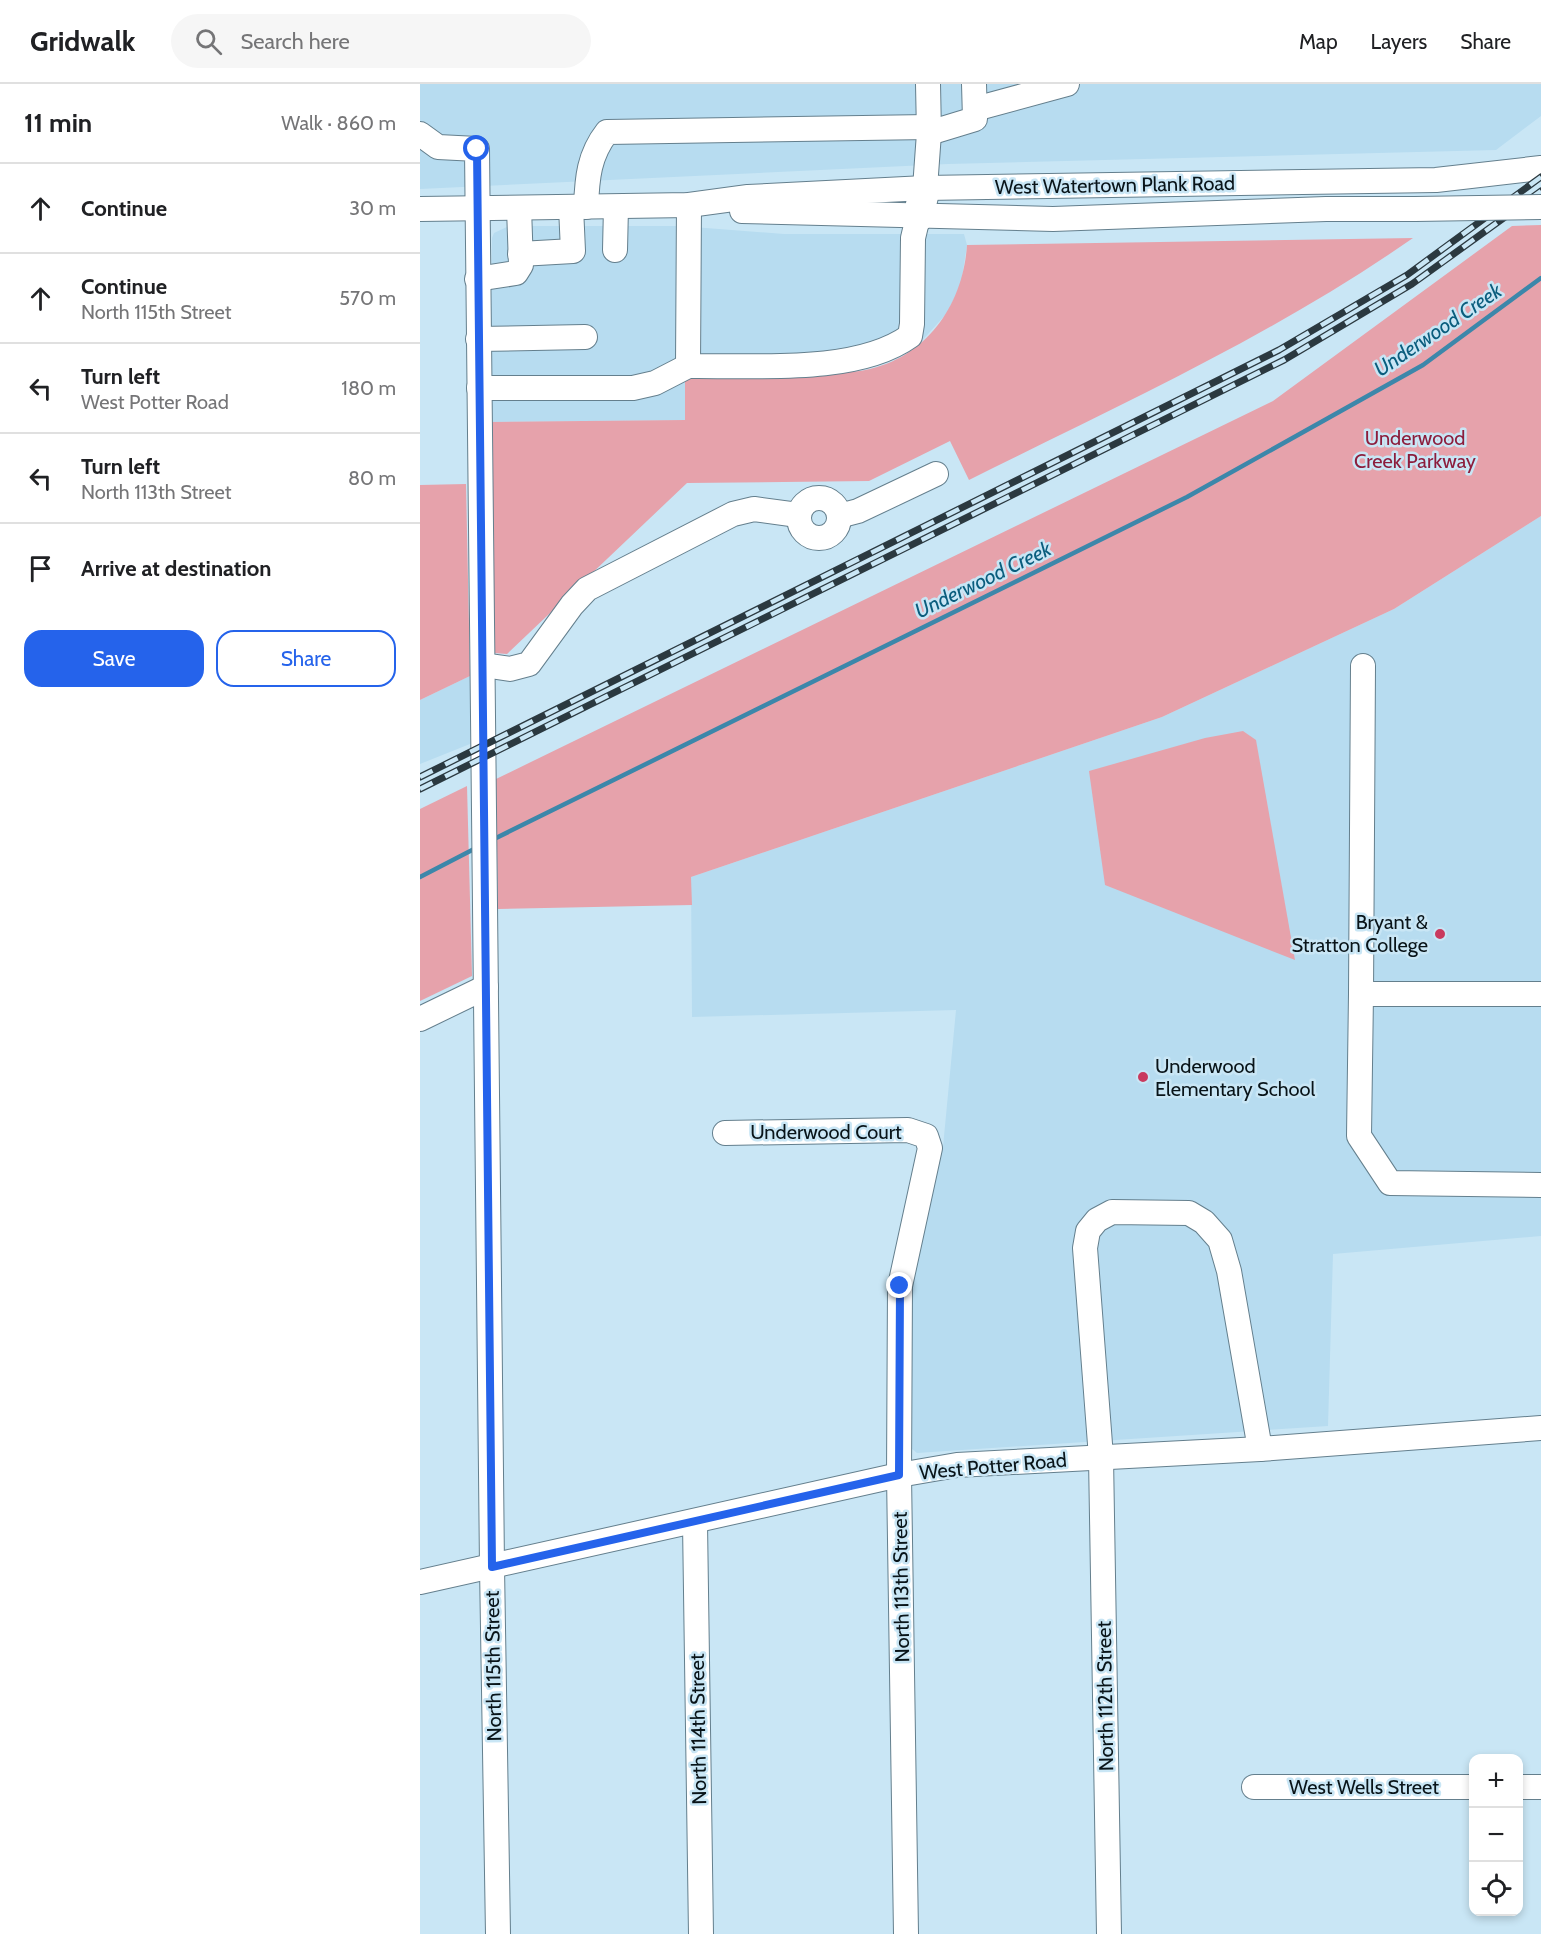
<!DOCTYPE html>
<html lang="en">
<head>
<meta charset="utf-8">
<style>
	:root { --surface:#fff; --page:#f6f6f6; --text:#202124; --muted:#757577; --line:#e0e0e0; --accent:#2563eb }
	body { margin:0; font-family:Cabin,sans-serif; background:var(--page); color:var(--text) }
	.controls { position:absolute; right:18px; bottom:18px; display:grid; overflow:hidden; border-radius:12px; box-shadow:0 3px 9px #0003 }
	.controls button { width:54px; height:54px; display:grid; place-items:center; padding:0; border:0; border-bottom:2px solid var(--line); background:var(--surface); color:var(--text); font:30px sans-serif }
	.stop { position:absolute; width:18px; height:18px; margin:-14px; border:4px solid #2563eb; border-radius:50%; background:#fff }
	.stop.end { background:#2563eb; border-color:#fff; box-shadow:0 2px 6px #0008 }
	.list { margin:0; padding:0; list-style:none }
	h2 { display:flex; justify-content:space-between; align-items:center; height:78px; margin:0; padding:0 24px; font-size:26px }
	h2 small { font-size:20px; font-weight:400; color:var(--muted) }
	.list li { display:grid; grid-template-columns:39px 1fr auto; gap:18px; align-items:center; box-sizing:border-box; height:90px; padding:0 24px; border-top:2px solid var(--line) }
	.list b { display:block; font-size:22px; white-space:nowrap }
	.list p { margin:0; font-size:20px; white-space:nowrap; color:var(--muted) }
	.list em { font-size:20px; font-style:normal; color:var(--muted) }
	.actions { display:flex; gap:12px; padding:18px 24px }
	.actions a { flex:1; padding:14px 0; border:2px solid var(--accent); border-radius:18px; text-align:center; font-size:21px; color:var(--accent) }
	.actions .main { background:var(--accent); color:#fff }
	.icon { flex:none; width:33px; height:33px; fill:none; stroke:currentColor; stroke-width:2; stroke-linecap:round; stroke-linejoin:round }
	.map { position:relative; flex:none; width:1121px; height:1850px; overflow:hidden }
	header { display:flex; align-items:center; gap:36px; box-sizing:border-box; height:84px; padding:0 30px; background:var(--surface); border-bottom:2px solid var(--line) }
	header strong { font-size:28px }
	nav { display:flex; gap:33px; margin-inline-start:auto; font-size:21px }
	.search { width:420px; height:54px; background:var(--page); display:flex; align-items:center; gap:15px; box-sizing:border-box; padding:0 21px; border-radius:33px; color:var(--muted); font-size:22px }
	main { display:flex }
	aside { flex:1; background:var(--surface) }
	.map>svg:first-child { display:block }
	.built { fill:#b7dcf0 }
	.green { fill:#e6a2ab }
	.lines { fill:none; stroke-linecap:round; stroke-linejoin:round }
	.stream { stroke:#3c87aa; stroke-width:4.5 }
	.minor-casing { stroke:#647f8d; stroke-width:26 }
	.major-casing { stroke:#647f8d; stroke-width:32 }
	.minor { stroke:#fff; stroke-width:24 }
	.major { stroke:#fff; stroke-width:30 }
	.rail-casing { stroke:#2b3940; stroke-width:7 }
	.rail { stroke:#c9e6f5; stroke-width:4.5; stroke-dasharray:14; stroke-linecap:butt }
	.minor-bridge-casing { stroke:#647f8d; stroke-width:26; stroke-linecap:butt }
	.minor-bridge { stroke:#fff; stroke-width:24 }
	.route { stroke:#2563eb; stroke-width:8 }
	.poi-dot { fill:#c93a5e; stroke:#c9e6f5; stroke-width:2 }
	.labels { text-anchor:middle; stroke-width:5; stroke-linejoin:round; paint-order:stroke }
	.street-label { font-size:20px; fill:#091419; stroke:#c9e6f5 }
	.park-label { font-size:20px; fill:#8c1d3c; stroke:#c9e6f5 }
	.poi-label { font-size:20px; fill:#091419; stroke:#c9e6f5; text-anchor:end }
	.water-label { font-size:21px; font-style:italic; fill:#0a5d7d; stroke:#c9e6f5 }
</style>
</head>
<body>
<header>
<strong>Gridwalk</strong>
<div class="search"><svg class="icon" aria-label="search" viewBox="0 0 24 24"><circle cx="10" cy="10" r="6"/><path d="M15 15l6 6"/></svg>Search here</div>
<nav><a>Map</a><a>Layers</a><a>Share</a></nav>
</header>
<main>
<aside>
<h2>11 min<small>Walk · 860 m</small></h2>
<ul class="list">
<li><svg class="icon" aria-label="ahead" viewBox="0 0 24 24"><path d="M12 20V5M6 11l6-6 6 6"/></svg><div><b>Continue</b></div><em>30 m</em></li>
<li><svg class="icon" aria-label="ahead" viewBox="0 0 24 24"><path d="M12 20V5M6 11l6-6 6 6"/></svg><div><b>Continue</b><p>North 115th Street</p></div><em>570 m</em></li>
<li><svg class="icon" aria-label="left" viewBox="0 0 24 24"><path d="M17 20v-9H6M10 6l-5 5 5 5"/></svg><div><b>Turn left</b><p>West Potter Road</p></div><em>180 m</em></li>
<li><svg class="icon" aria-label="left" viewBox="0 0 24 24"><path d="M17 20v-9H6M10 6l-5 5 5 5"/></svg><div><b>Turn left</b><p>North 113th Street</p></div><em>80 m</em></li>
<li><svg class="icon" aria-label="arrive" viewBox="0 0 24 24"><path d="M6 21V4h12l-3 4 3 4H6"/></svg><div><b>Arrive at destination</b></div></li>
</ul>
<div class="actions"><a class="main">Save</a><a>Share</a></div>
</aside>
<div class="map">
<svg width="1121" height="1850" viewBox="0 0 1121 1850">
	<rect width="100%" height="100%" fill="#c9e6f5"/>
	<g class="built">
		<path d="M 0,0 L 1121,0 L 1121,32 L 1076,66 L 528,80 L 0,105 Z"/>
		<path d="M 89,142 L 260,142 L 364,150 L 544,150 L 547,161 L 541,200 L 527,229 L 499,260 L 466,279 L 427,288 L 266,290 L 266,336 L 70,338 L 72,154 L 74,149 Z"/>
		<path d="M 1121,432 L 1121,1152 L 913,1170 L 908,1342 L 497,1369 L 491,1364 L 490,1222 L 493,1187 L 523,1063 L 536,926 L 272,933 L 271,793 L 742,633 L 974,525 Z"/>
		<path d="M 50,592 L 50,660 L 0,680 L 0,616 Z"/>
	</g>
	<g class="green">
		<path d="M 1121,141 L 1121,432 L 974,525 L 742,633 L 271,793 L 272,821 L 78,825 L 76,695 L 853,317 L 1092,142 Z"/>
		<path d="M 993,154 C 854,251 700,321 549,396 L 530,357 L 449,397 L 267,399 L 87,570 L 74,569 L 70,338 L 265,336 L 265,290 C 299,290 333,289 366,289 C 391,289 416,290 440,287 C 504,277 543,223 547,161 Z"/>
		<path d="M 46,400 L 50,592 L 0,616 L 0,401 Z"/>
		<path d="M 823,647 L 836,656 L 875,876 L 685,801 L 669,687 L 785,654 Z"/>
		<path d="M 47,702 L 52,892 L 0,917 L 0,725 Z"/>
	</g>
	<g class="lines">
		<g class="stream">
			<path d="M 72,756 L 767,413 L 1003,281 L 1121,194"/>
			<path d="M 0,793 L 56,764"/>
		</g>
		<g class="minor-casing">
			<g id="minor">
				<path d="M 555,25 L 647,0"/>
				<path d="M 509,49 L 555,35 L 554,0"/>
				<path d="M 0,50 L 18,63 L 57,65 L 72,1483 L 78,1850"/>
				<path d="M 505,104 L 509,49 L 508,0"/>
				<path d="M 269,121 L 268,282 C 333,281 436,291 490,252 L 492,240 L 493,154 L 498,133"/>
				<path d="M 166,123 C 167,94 169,71 187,48 L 509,43"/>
				<path d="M 0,125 L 269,121 L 328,113 L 505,104 L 1016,96 L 1121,84"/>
				<path d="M 322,127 L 633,135 L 906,125 L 995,125"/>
				<path d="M 195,166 L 196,123"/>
				<path d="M 100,170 L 153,167 L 151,123"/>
				<path d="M 57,195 L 96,189 L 101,181 L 99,124"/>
				<path d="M 58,255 L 165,253"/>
				<path d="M 59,304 L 213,304 L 235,299 L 268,282"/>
				<circle cx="399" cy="434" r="20"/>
				<path d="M 419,432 L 438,427 L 516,390"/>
				<path d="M 63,581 L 90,585 L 109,580 L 152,521 L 167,505 L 313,430 L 334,425 L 378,431"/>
				<path d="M 941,910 L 943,582"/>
				<path d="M 1121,910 L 941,910 L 939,1052 L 970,1099 L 1121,1101"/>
				<path d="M 0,935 L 66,903"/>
				<path d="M 305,1049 L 488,1046 L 506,1052 L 510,1064 L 480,1202 L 479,1391 L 486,1850"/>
				<path d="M 275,1439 L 281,1850"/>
				<path d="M 0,1498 L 479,1391 L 537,1381 L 840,1365 L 1121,1344"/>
				<path d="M 834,1703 L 1054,1703"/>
				<path d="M 1098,1703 L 1121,1703"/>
				<path d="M 689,1850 L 681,1373 L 665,1164 L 668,1147 L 677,1136 L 692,1128 L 769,1129 L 784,1138 L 800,1156 L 809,1187 L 840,1365"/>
			</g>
		</g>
		<g class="major-casing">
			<path id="major" d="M 498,133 L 505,104"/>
		</g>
		<use href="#minor" class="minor"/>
		<use href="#major" class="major"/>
		<g class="rail-casing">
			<g id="rail">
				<path d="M 0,693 L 859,266 L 987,191 L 1121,93"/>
				<path d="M 0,705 L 864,276 L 992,200 L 1121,107"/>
			</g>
		</g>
		<use href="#rail" class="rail"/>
		<g class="minor-bridge-casing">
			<path id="minor-bridge" d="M 995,125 L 1121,123"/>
		</g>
		<use href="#minor-bridge" class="minor-bridge"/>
	</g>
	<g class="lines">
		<path class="route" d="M 57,65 L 72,1483 L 479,1391 L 480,1202"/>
	</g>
	<g class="poi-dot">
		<circle cx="1020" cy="850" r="6"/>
		<circle cx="723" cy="993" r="6"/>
	</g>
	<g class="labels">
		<g class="street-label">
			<text transform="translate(695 101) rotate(-1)" y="7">West Watertown Plank Road</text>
			<text x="406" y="1055">Underwood Court</text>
			<text transform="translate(573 1382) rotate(-5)" y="7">West Potter Road</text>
			<text transform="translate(481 1503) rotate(-91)" y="7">North 113th Street</text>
			<text transform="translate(73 1582) rotate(-91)" y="7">North 115th Street</text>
			<text transform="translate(685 1612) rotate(-91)" y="7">North 112th Street</text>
			<text transform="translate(278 1645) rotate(-91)" y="7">North 114th Street</text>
			<text x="944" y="1710">West Wells Street</text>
		</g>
		<g class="park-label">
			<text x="995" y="361">Underwood<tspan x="995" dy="23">Creek Parkway</tspan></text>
		</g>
		<g class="poi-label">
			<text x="1008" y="845">Bryant &amp;<tspan x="1008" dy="23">Stratton College</tspan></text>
			<text x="735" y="989" text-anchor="start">Underwood<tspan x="735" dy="23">Elementary School</tspan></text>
		</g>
		<g class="water-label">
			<text transform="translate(1018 246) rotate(-34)" y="7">Underwood Creek</text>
			<text transform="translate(563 496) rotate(-26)" y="7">Underwood Creek</text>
		</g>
	</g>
</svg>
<div class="controls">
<button>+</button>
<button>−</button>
<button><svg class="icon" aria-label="locate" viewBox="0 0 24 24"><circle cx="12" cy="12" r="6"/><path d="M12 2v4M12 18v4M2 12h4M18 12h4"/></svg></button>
</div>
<div class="stop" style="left:57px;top:65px"></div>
<div class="stop end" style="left:480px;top:1202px"></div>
</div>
</main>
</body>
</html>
